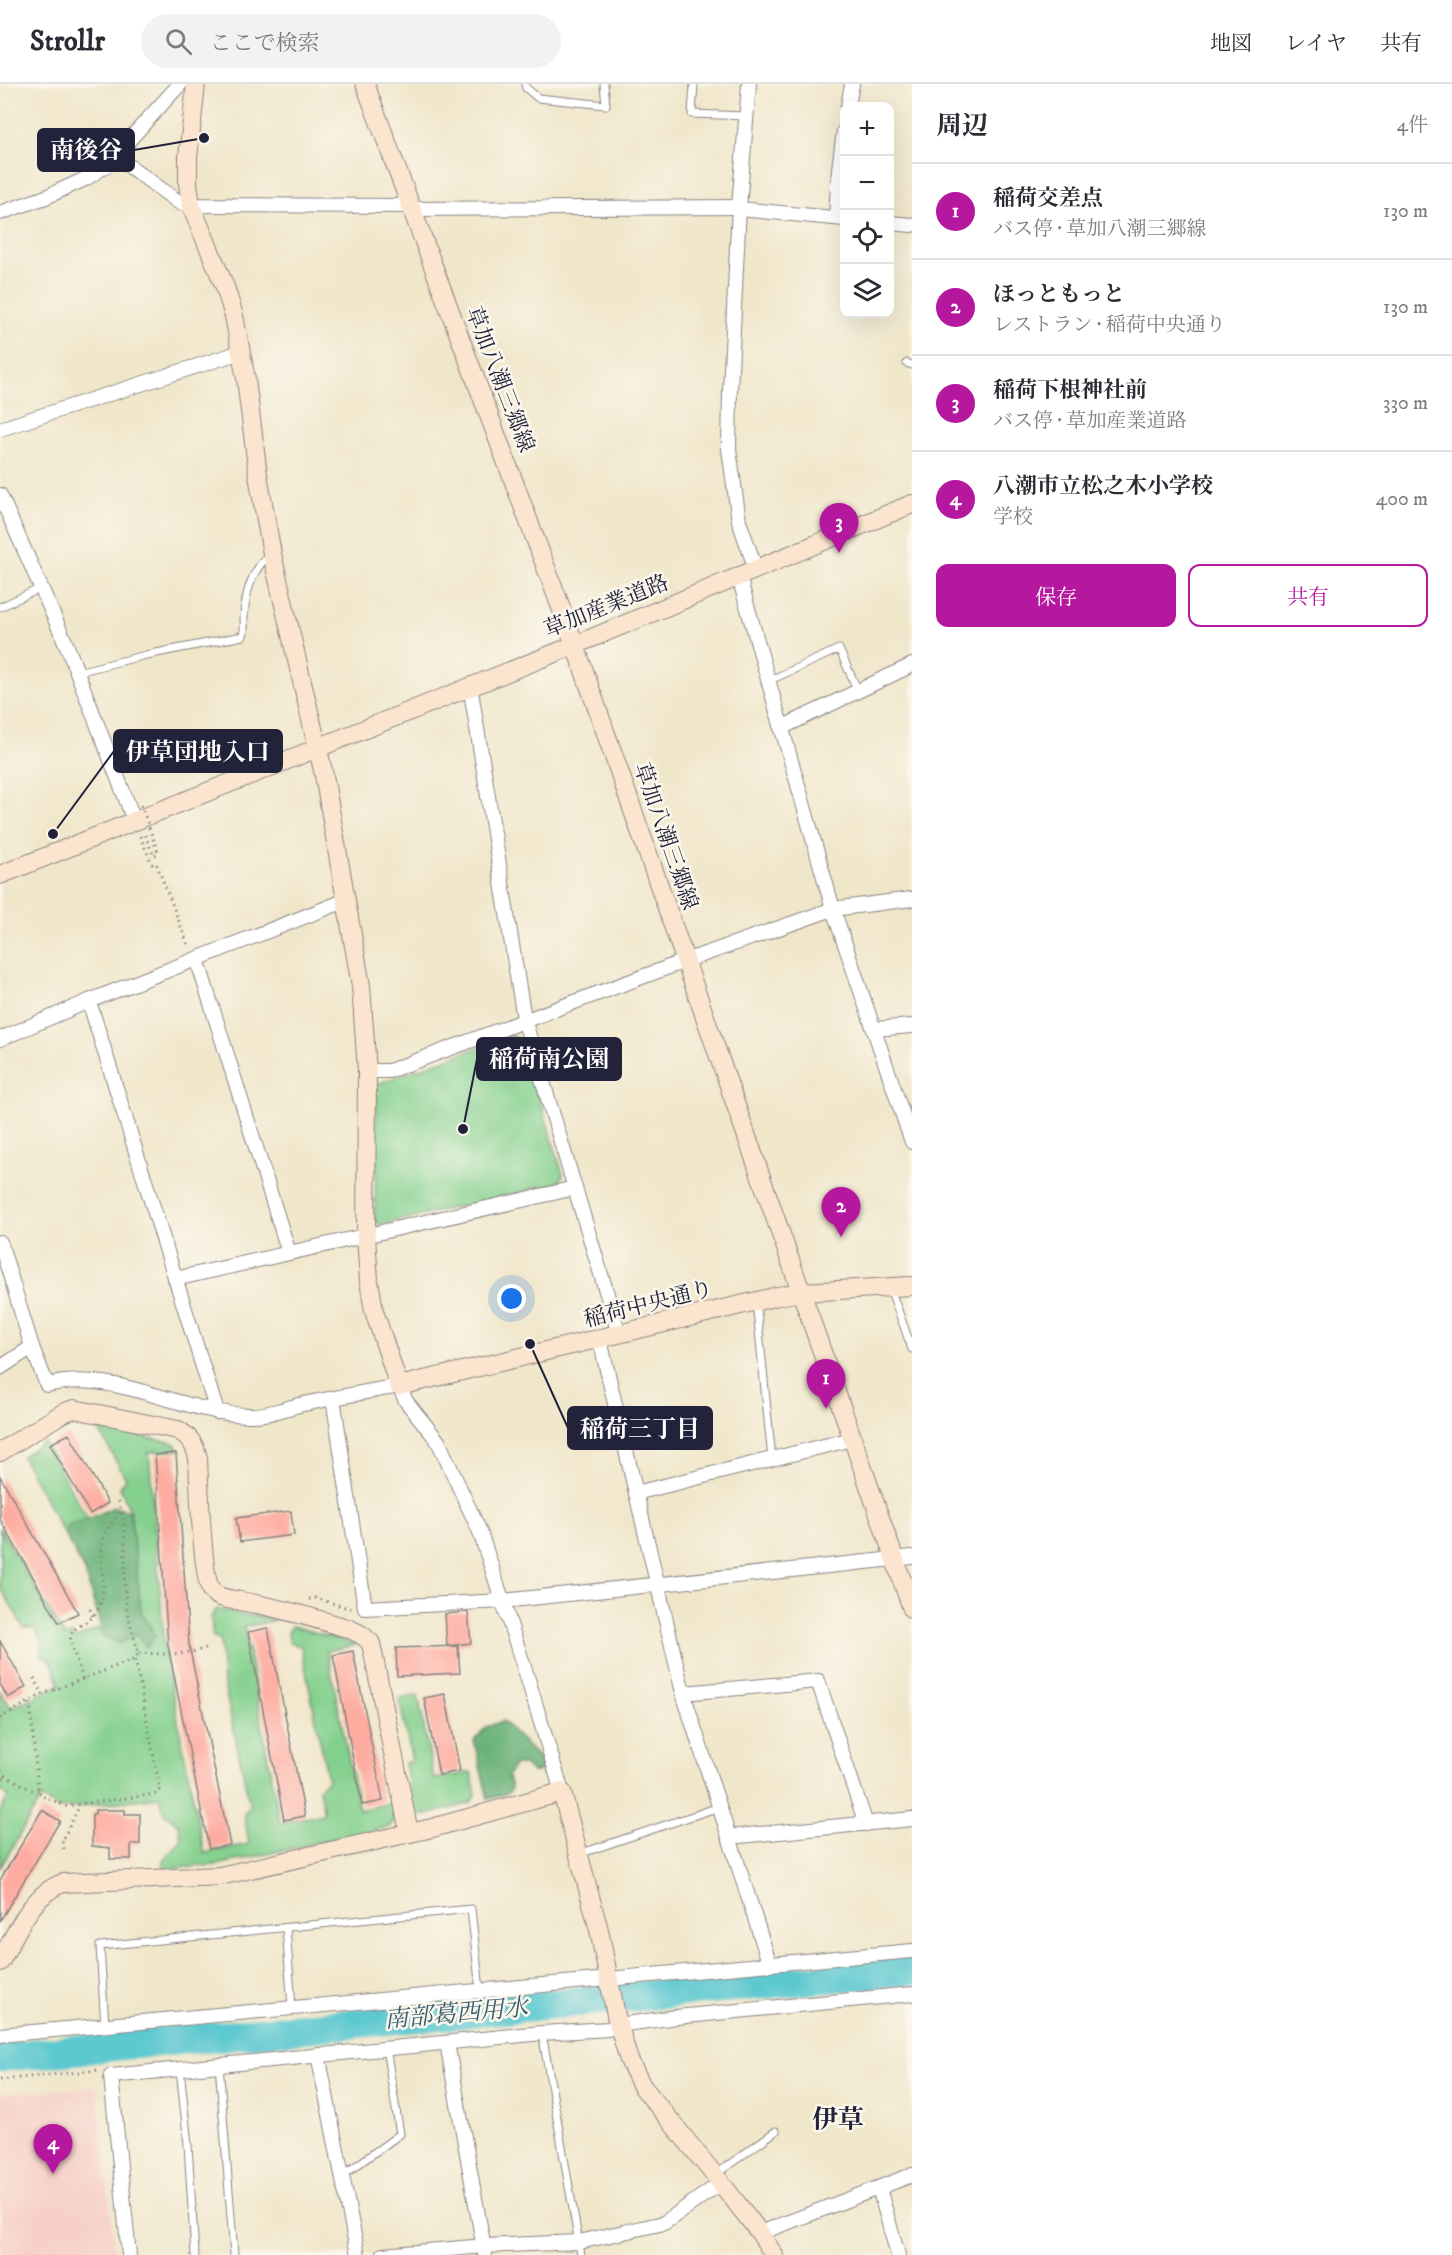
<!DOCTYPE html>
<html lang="ja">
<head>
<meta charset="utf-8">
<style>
	:root { --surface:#fff; --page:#f2f2f3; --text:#2b2b33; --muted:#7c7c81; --line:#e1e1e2; --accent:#b5179e }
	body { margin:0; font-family:"IM FELL DW Pica","Noto Serif JP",serif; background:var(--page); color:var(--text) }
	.controls { position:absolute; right:18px; top:18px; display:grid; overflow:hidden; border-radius:12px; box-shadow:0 6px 24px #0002 }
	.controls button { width:54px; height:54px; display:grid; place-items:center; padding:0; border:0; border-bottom:2px solid var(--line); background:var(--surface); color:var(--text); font:30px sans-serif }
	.you { position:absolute; left:512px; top:1215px; width:21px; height:21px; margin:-15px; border:4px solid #fff; border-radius:50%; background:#1a73e8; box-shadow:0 0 0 9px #1a73e833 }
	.badge { display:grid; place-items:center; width:39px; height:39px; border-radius:50%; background:var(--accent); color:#fff; font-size:20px; font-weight:700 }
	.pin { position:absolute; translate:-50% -50px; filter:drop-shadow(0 2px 3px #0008) }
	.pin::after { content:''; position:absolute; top:32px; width:21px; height:18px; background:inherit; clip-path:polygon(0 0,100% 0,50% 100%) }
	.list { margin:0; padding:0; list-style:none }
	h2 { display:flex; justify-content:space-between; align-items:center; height:78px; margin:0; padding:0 24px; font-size:26px }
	h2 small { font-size:20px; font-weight:400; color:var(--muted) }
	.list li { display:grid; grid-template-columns:39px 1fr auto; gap:18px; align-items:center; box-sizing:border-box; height:96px; padding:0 24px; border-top:2px solid var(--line) }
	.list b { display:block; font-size:22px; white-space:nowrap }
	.list p { margin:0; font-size:20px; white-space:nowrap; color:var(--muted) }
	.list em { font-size:20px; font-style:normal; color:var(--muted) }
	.actions { display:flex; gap:12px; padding:18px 24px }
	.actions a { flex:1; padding:14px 0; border:2px solid var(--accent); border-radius:12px; text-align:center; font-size:21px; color:var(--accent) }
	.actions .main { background:var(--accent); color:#fff }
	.icon { flex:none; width:33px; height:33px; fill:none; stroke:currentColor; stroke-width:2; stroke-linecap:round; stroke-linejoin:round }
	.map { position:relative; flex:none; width:912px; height:2171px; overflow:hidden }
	header { display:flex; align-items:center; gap:36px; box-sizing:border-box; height:84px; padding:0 30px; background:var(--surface); border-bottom:2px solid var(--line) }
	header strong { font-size:28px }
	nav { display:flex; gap:33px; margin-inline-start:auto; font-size:21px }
	.search { width:420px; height:54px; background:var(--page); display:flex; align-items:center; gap:15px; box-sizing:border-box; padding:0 21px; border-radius:33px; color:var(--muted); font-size:22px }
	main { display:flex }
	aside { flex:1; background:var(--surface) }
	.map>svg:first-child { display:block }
	.built { fill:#f7d1c8 }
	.green { fill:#84d08e; stroke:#537964; stroke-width:1.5 }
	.forest { fill:#6bb279; stroke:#466a5a; stroke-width:1.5 }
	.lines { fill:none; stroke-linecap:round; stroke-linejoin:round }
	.river { stroke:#5bc8d0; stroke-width:30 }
	.building { fill:#feaba0 }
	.lane-casing { stroke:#898482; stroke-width:9 }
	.street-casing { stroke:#898482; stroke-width:16 }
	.secondary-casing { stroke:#898482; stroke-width:20 }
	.path { stroke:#898482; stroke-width:3; stroke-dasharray:1.5 4.5; stroke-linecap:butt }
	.lane { stroke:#fff; stroke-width:7 }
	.street { stroke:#fff; stroke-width:14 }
	.secondary { stroke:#fce5cf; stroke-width:18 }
	.path-bridge { stroke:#898482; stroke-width:3; stroke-dasharray:1.5 4.5; stroke-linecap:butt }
	.labels { text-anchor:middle; stroke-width:5; stroke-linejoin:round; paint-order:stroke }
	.street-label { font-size:22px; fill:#22223b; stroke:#fbf7ec }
	.water-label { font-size:24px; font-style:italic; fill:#365c6f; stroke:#fbf7ec }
	.quarter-label { font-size:26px; font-weight:bold; fill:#22223b; stroke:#fbf7ec }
	.leader { fill:none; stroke:#22223b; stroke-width:2 }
	.callout-dot { fill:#22223b; stroke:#fbf7ec; stroke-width:2 }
	.callout { fill:#22223b; stroke:#22223b; stroke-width:2 }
	.callout-label { font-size:24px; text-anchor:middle; font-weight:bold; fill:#fff }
</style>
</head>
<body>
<header>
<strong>Strollr</strong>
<div class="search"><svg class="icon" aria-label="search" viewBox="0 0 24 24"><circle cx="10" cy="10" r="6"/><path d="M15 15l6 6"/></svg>ここで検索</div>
<nav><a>地図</a><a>レイヤ</a><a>共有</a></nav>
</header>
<main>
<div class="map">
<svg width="912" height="2171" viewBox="0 0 912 2171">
	<rect width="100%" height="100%" fill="#fbf7ec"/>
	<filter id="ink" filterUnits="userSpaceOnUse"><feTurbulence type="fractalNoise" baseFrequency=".0167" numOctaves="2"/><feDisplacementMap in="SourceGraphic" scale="12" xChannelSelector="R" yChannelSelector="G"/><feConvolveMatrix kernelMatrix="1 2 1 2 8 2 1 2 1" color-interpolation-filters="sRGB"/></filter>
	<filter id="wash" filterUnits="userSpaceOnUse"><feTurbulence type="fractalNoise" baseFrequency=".008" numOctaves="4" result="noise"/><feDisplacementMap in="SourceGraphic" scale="24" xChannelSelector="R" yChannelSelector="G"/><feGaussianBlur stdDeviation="1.35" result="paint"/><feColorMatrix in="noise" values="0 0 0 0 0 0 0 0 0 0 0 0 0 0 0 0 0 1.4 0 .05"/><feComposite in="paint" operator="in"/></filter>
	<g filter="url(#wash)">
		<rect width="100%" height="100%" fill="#f0e6ca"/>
		<path class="built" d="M 97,2003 L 115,2171 L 0,2171 L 0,2010 Z"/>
		<g class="green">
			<path d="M 512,951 L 522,958 L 563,1091 L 558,1099 L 381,1141 L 375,1137 L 377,1000 Z"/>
			<path d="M 98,1344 L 174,1359 L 180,1366 L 149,1368 L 165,1572 L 204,1769 L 249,1760 L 244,1730 L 250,1722 L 223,1596 L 220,1555 L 213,1553 L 211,1533 L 217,1525 L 275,1536 L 244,1543 L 280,1739 L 324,1730 L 319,1704 L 328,1696 L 301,1562 L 290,1559 L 288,1549 L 292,1542 L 357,1561 L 327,1567 L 359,1726 L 392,1719 L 395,1736 L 389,1743 L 216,1781 L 164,1785 L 164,1775 L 181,1757 L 179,1741 L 164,1729 L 159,1713 L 60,1725 L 41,1714 L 0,1784 L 0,1727 L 9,1712 L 0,1706 L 0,1607 L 11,1624 L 60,1601 L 51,1576 L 41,1571 L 43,1559 L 34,1544 L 24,1544 L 0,1502 L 0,1445 L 65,1553 L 72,1550 L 74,1555 L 100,1544 L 103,1552 L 137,1550 L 147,1563 L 155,1551 L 141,1528 L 130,1427 L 120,1403 L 126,1395 Z"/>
			<path d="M 44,1358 L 88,1435 L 68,1441 L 65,1451 L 22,1372 Z"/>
			<path d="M 418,1612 L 434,1695 L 471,1688 L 476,1710 L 471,1719 L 427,1731 L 414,1731 L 405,1679 L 412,1677 L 399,1614 Z"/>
		</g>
		<g class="forest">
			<path d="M 114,1423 L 130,1427 L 141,1528 L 155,1551 L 146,1563 L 137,1550 L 118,1560 L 103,1552 L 85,1488 L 65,1451 L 68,1441 L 88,1435 Z"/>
			<path d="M 503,1637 L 541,1676 L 546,1685 L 533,1689 L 524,1681 L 514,1681 L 508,1692 L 511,1704 L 509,1709 L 488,1715 L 474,1657 L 486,1643 Z"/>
		</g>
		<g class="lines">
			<path class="river" d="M 0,1973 L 912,1886"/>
		</g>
		<g id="blocks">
			<g class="building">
				<path d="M 69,1350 L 108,1419 L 90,1430 L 50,1360 Z"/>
				<path d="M 176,1369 L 189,1561 L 230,1761 L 209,1765 L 168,1562 L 155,1371 Z"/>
				<path d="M 0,1392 L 78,1529 L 59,1539 L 0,1435 Z"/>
				<path d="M 291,1427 L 294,1451 L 240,1458 L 236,1434 Z"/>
				<path d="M 468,1528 L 471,1559 L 447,1562 L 445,1530 Z"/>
				<path d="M 268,1544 L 305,1732 L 284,1736 L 248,1548 Z"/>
				<path d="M 0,1557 L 26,1603 L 8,1614 L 0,1600 Z"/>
				<path d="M 458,1562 L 460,1589 L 397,1592 L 396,1564 Z"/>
				<path d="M 353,1567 L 383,1717 L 362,1721 L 333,1571 Z"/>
				<path d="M 445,1610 L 460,1687 L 439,1691 L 424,1614 Z"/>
				<path d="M 42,1726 L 60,1737 L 0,1837 L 0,1796 Z"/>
				<path d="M 95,1726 L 125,1726 L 125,1730 L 140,1730 L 140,1760 L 131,1760 L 131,1775 L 110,1775 L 110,1764 L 92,1762 L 92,1730 L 95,1730 Z"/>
			</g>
		</g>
	</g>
	<g filter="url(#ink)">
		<use href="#blocks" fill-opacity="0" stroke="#898482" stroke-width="1.5"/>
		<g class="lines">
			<g class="lane-casing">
				<g id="lane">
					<path d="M 525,0 L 526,4 L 538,14 L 606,21 L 604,0"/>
					<path d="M 694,0 L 692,30 L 747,32"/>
					<path d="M 907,279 L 912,281"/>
					<path d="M 0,523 L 41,504"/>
					<path d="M 77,588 L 146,571 L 243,552 C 245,545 244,540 244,533 C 245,511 252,484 270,471"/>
					<path d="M 768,597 L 839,565 L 858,607"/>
					<path d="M 890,1204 L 912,1265"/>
					<path d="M 756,1217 L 772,1375"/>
					<path d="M 579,1770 L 719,1723"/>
					<path d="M 286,1844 L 292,1924"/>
					<path d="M 105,1942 L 100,1862 L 471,1825 L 480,1906"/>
					<path d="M 542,1949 L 581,2171"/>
					<path d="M 219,1980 L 234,2171"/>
					<path d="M 180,1985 L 188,2061 L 195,2171"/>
					<path d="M 716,2090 L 776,2047"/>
					<path d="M 342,2092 L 400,2050 L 386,1964"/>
				</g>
			</g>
			<g class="street-casing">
				<g id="street">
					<path d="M 749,0 L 739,123 L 730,306 L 729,365 L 739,437 L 756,486"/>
					<path d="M 848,22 L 852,0"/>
					<path d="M 118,74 L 180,119 L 191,121 L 410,122"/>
					<path d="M 411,125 L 739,123"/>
					<path d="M 739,125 L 844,135"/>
					<path d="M 0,129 L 46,113 L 85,95 L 118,74 L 130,55 L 180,0"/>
					<path d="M 836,134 L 839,85 L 844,47"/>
					<path d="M 890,139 L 912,141"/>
					<path d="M 0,345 L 241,268"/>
					<path d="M 0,411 L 67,562 L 134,736"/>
					<path d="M 739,493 L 833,825 L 912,1058"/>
					<path d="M 470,601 L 524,935 L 619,1250"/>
					<path d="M 781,644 L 912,581"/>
					<path d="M 197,875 L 289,1169"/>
					<path d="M 89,917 L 217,1328"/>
					<path d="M 874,945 L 912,942"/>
					<path d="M 0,955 L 89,917 L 347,816"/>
					<path d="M 367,987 L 389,987 L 685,877 L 833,825 L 912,815"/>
					<path d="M 0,1158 L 32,1263 L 47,1301 C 116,1284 181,1330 250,1331 C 265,1332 284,1325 299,1321 C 332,1314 366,1308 399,1302 L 406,1317 L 438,1357 L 480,1448 L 526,1589 L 562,1708"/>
					<path d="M 175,1195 L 575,1104"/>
					<path d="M 600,1256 L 683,1609 L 770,1881"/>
					<path d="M 0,1284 L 32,1263"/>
					<path d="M 333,1314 L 365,1524 L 503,1517 L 912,1473"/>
					<path d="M 636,1409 L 852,1355"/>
					<path d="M 683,1609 L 818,1597 L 866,1740"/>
					<path d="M 729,1753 L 912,1735"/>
					<path d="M 0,1951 L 912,1867"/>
					<path d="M 447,1959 L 485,2170"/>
					<path d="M 318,1971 L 358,2171"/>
					<path d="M 879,2104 L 898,2171"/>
					<path d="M 760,2149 L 912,2091"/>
					<path d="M 129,2171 L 111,1992 L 542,1949 L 608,1945 L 619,1941 L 676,1933 L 912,1910"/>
					<path d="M 383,2171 L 484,2162 L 579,2158 L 664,2139 L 721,2099"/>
				</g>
			</g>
			<g class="secondary-casing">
				<g id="secondary">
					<path d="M 196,0 L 188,73 L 188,100 L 191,121 L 225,203 L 234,232 L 246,295 L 258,391 L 272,470 L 324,691 L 361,902 L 367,987 L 366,1152 L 369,1197 L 374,1227 L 399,1302 L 778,1212 L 802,1208 L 912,1202"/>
					<path d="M 365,0 L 575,561 L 912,1525"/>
					<path d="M 0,791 L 575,561 L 912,420"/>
					<path d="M 0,1368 L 63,1329 L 74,1325 L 178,1346 C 190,1353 195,1361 198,1374 C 199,1397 202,1492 211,1506 C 217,1515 230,1515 240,1517 C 277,1523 314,1534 350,1545 L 362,1551 L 371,1559 L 409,1748"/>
					<path d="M 0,1878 C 16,1850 31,1810 63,1799 L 220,1792 L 432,1744 L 562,1708 L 599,1846 L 617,1936 L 629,1976 L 642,2002 L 721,2099 L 760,2149 L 774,2171"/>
				</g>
			</g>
			<g class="path">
				<path d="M 145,751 L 154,772 L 158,769 L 154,757"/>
				<path d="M 140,752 L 152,780 L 156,779 L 189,863"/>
				<path d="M 309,1515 L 315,1514 L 352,1525"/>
				<path d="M 90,1525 L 93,1533"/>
				<path d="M 139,1569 C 161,1570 187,1572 208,1563"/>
				<path d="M 34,1594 L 43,1610"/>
				<path d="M 83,1595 L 70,1557 L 72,1547 C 79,1542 89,1537 94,1531 C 115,1504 91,1473 107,1445 C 111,1439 117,1433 122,1427"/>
				<path d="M 30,1619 L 38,1706 L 42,1712 L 66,1722 L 157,1710 L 160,1705 L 135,1575 L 138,1569 C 135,1552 127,1535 126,1518 C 122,1483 130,1451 118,1415"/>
				<path d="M 0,1634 L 43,1610 L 135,1575"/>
				<path d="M 0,1688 L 31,1706 L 38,1706"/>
				<path d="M 0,1700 L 5,1691"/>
				<path d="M 64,1765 L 62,1757 L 78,1725 L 78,1721"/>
				<path d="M 0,1996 L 99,1986"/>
			</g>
			<use href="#lane" class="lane"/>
			<use href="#street" class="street"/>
			<use href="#secondary" class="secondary"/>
			<path class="path-bridge" d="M 141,721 L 154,757"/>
		</g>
	</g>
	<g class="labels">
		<g class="street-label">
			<text transform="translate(501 295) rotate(69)" y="8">草加八潮三郷線</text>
			<text transform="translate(606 521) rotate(-22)" y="8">草加産業道路</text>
			<text transform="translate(667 752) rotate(71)" y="8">草加八潮三郷線</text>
			<text transform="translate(648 1219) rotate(-14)" y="8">稲荷中央通り</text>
		</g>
		<g class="water-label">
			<text transform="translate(456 1929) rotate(-5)" y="8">南部葛西用水</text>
		</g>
		<g class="quarter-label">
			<text x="838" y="2044">伊草</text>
		</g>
	</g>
	<path class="leader" d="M204 54L134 66M53 750L114 667M463 1045L477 975M530 1260L568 1344"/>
	<g class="callout-dot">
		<circle cx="204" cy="54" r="6"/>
		<circle cx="53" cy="750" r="6"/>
		<circle cx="463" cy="1045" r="6"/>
		<circle cx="530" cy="1260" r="6"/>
	</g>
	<g class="callout">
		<rect x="38" y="45" width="96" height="42" rx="6"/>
		<rect x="114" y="646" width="168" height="42" rx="6"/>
		<rect x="477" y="954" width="144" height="42" rx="6"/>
		<rect x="568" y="1323" width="144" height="42" rx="6"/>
	</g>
	<g class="callout-label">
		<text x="86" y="74">南後谷</text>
		<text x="198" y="676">伊草団地入口</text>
		<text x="549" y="983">稲荷南公園</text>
		<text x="640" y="1353">稲荷三丁目</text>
	</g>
</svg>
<div class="controls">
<button>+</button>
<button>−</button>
<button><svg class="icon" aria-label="locate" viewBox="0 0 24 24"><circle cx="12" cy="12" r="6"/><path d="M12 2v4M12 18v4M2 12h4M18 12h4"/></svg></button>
<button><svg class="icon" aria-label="layers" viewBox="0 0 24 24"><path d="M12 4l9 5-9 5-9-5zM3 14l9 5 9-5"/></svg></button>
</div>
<div class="you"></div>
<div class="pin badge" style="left:826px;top:1325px">1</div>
<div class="pin badge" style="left:841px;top:1153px">2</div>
<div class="pin badge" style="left:839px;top:469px">3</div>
<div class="pin badge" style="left:53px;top:2090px">4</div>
</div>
<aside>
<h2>周辺<small>4件</small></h2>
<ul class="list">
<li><span class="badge">1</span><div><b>稲荷交差点</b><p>バス停 · 草加八潮三郷線</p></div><em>130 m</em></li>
<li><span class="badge">2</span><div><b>ほっともっと</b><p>レストラン · 稲荷中央通り</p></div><em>130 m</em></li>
<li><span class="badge">3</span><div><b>稲荷下根神社前</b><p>バス停 · 草加産業道路</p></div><em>330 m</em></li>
<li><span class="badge">4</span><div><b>八潮市立松之木小学校</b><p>学校</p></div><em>400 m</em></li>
</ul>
<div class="actions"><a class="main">保存</a><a>共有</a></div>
</aside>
</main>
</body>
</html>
